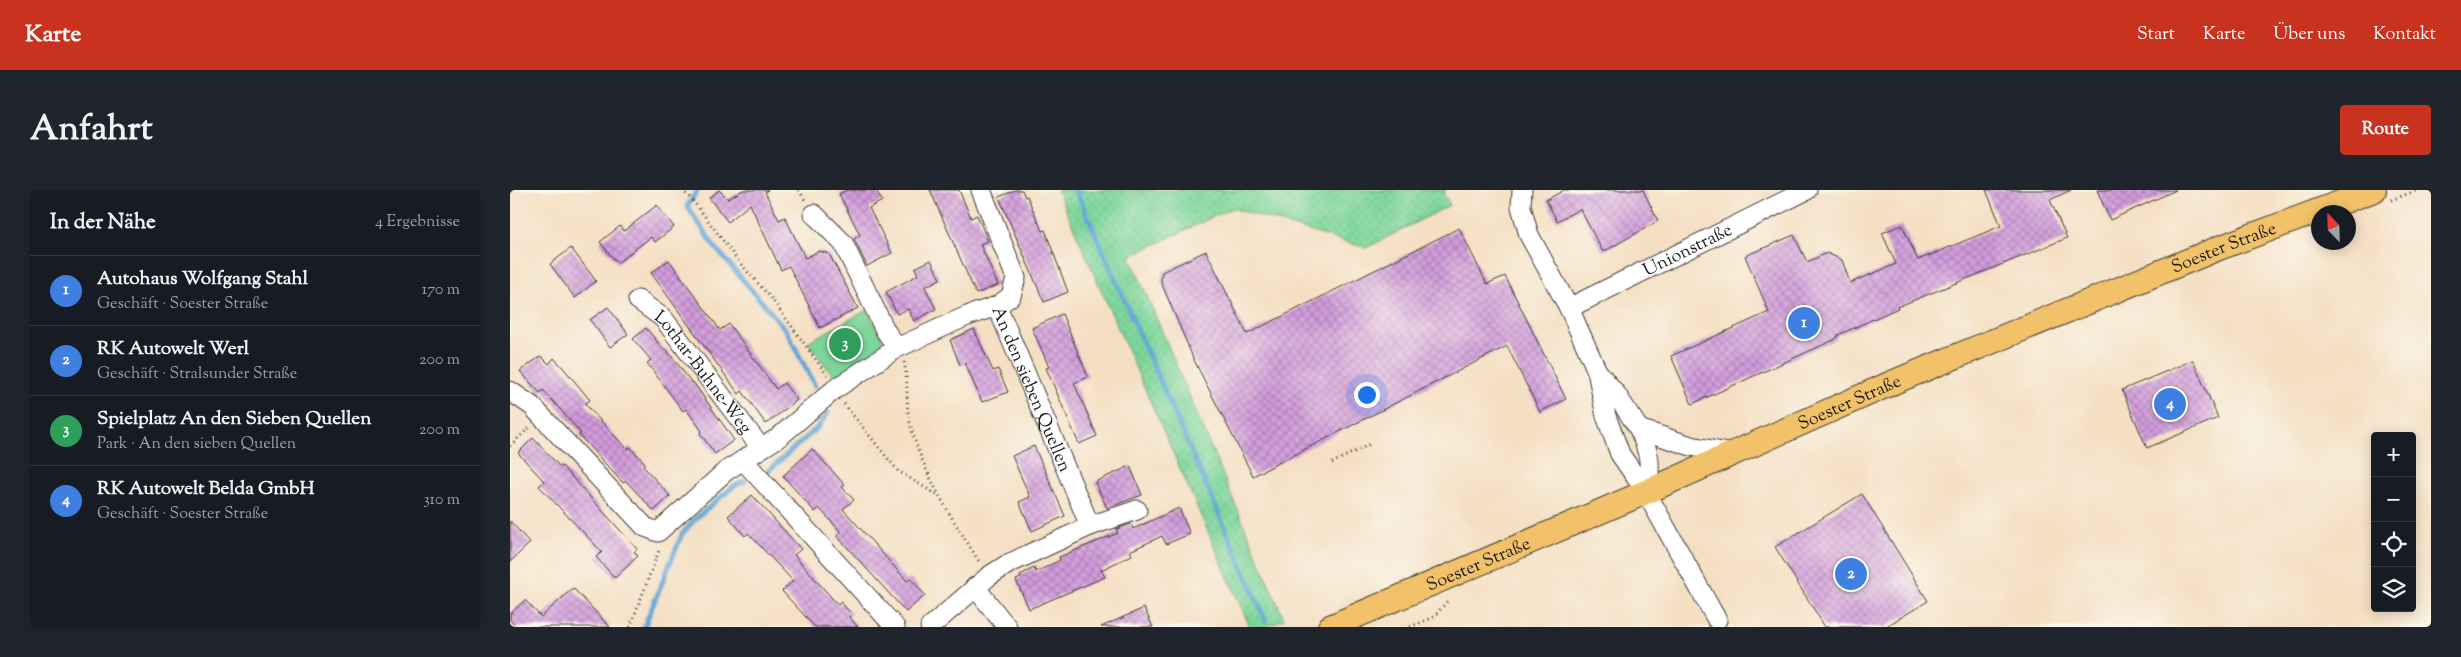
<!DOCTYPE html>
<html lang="de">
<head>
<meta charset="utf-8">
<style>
	:root { --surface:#171b24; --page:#20242c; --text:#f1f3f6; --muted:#9ea1a6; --line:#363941; --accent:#c8321e }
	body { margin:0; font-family:"Sorts Mill Goudy",serif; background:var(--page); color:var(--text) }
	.controls { position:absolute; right:15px; bottom:15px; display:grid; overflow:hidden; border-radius:5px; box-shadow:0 2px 12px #0003 }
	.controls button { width:45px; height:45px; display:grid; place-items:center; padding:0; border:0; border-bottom:1px solid var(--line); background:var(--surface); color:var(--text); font:25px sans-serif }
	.compass { position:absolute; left:1801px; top:15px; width:45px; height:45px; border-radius:50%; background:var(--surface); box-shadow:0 2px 12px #0003; rotate:337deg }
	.you { position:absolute; left:856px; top:204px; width:18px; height:18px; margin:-12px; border:4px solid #fff; border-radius:50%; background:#1a73e8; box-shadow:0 0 0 8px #1a73e833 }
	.badge { display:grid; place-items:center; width:32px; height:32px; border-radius:50%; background:var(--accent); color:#fff; font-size:16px; font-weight:700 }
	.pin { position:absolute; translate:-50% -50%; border:2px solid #fff; box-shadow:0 1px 5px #0006 }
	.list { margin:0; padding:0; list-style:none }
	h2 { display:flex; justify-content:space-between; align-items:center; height:65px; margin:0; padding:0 20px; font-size:21px }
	h2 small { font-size:16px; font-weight:400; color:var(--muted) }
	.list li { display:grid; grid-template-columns:32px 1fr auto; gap:15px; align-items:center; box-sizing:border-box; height:70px; padding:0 20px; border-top:1px solid var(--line) }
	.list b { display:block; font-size:19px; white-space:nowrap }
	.list p { margin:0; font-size:16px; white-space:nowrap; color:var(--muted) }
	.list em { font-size:16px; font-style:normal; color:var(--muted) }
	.icon { flex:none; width:28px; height:28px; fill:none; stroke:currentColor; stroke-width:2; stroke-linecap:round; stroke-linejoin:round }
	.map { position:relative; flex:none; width:1921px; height:437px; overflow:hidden; border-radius:5px }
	header { display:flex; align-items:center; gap:30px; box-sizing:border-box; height:70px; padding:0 25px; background:var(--accent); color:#fff }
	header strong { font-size:24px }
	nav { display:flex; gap:28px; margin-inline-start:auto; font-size:18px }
	.intro { display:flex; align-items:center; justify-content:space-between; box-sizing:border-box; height:120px; padding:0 30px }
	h1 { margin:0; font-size:35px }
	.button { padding:12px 22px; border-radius:5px; background:var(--accent); color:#fff; font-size:18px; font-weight:700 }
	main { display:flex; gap:30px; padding:0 30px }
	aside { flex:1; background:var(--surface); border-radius:5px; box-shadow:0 2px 12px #0003 }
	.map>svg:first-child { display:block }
	.grass { fill:url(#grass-dots); stroke:#4c785b }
	.park { fill:#7cd59a; stroke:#4c785b }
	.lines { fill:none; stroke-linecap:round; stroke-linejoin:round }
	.stream { stroke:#5ea6d5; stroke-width:5 }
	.building { fill:url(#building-cross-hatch) }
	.minor-casing { stroke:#3c3935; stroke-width:21 }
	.major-casing { stroke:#3c3935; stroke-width:26 }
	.path { stroke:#3c3935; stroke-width:3; stroke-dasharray:1 4; stroke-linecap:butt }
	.minor { stroke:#fff; stroke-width:19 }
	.major { stroke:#f2c26a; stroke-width:24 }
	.labels { text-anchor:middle; stroke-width:5; stroke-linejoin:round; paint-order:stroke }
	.street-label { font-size:18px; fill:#1c1c1c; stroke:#fbf7ec }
</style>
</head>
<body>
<header>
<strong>Karte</strong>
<nav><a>Start</a><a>Karte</a><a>Über uns</a><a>Kontakt</a></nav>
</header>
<div class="intro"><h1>Anfahrt</h1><a class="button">Route</a></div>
<main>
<aside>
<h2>In der Nähe<small>4 Ergebnisse</small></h2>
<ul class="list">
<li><span class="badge" style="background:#3f7fe0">1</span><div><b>Autohaus Wolfgang Stahl</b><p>Geschäft · Soester Straße</p></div><em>170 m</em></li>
<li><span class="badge" style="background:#3f7fe0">2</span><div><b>RK Autowelt Werl</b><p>Geschäft · Stralsunder Straße</p></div><em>200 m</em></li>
<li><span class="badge" style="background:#2e9e5b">3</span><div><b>Spielplatz An den Sieben Quellen</b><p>Park · An den sieben Quellen</p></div><em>200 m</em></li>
<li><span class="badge" style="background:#3f7fe0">4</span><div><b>RK Autowelt Belda GmbH</b><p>Geschäft · Soester Straße</p></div><em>310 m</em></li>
</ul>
</aside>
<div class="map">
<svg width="1921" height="437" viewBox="0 0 1921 437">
	<defs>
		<pattern id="grass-dots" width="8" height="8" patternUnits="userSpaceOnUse" patternTransform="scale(1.25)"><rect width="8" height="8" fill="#7cd59a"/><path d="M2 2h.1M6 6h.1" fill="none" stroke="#6bb684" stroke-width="1.8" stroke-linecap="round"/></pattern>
		<pattern id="building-cross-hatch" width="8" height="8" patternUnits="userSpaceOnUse" patternTransform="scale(1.25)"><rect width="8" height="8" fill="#d39cdd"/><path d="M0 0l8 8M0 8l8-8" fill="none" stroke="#aa7eb2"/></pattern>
	</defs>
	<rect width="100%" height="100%" fill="#fbf7ec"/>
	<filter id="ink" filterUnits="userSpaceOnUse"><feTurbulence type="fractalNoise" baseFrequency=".02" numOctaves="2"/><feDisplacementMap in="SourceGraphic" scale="10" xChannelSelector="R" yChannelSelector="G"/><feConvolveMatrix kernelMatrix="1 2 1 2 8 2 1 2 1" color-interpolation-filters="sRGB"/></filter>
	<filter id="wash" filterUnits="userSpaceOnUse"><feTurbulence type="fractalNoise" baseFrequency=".0096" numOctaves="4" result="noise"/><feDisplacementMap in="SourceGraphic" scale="20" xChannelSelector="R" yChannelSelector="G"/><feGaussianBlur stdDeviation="1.12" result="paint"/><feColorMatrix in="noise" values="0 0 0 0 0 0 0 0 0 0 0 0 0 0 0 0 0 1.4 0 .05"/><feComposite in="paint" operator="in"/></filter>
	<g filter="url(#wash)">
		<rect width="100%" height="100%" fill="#f4dfc3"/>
		<path class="grass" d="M 547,0 L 937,0 L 933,2 L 940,15 L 856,58 L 722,18 L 620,66 L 774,429 L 757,437 L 740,437 Z"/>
		<path class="park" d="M 357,120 L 372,148 L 372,156 L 329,188 L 322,184 L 298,152 Z"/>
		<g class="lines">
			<g class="stream">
				<path d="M 188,0 L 177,16 L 204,56 L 276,140 L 305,196"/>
				<path d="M 566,0 L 756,431"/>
				<path d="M 258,281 L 308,237 L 318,223"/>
				<path d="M 134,437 L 172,344 L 186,328 L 224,296 L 235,291"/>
			</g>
		</g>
		<g id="blocks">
			<g class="building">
				<path d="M 209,0 L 218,9 L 233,0 L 258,0 L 255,2 L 269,30 L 275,27 L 295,68 L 309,61 L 319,64 L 348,118 L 310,138 L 279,76 L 271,80 L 240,14 L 218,32 L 199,8 Z"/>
				<path d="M 337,0 L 366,0 L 372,11 L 359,18 L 382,63 L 357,76 L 344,49 L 350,45 L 329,4 Z"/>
				<path d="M 420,0 L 449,0 L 461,28 L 467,25 L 478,51 L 470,54 L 488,95 L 466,104 Z"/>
				<path d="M 505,0 L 512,0 L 515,7 L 517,6 L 532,41 L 535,40 L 558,102 L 534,112 L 489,7 Z"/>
				<path d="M 1054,0 L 1133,0 L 1148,31 L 1093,62 L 1070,19 L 1047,31 L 1036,10 Z"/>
				<path d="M 1476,0 L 1561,0 L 1540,10 L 1557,48 L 1387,117 L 1388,118 L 1328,145 L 1326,149 L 1182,214 L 1161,166 L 1259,122 L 1235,66 L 1284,45 L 1297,72 L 1317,63 L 1332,70 L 1340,93 L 1386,74 L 1372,43 L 1392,35 L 1408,70 L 1491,36 Z"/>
				<path d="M 1587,0 L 1666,0 L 1600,30 Z"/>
				<path d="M 147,15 L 164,37 L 145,52 L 141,47 L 107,73 L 90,52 L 110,36 L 114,41 Z"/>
				<path d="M 949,38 L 977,94 L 995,86 L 1056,209 L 1030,222 L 997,156 L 743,286 L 684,170 L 651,92 L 652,82 L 696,61 L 737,144 Z"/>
				<path d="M 61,58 L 86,91 L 65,108 L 40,74 Z"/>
				<path d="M 159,70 L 210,140 L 219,134 L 266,199 L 274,193 L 287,210 L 256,234 L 232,201 L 229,204 L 141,83 Z"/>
				<path d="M 421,70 L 430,89 L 415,97 L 426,119 L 404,131 L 398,119 L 387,124 L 376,102 L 408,85 L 405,78 Z"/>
				<path d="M 98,117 L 118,144 L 100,157 L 80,130 Z"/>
				<path d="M 552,124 L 578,187 L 564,193 L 587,246 L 569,254 L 536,178 L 539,177 L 522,138 Z"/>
				<path d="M 136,138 L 154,160 L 156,159 L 182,193 L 183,192 L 224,250 L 205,264 L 190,243 L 192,241 L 176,219 L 173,221 L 137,173 L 141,170 L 123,149 Z"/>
				<path d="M 464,139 L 483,181 L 488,179 L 498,202 L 472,212 L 455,173 L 450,175 L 440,150 Z"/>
				<path d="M 31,166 L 39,174 L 44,168 L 55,180 L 80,210 L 75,214 L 117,259 L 120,257 L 135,273 L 133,276 L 160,306 L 144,321 L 116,291 L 113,293 L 79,256 L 69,245 L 71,243 L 33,200 L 30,203 L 10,181 Z"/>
				<path d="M 1683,170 L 1708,228 L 1637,258 L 1612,200 Z"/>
				<path d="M 23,248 L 50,277 L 52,276 L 127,359 L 124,362 L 128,366 L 105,388 L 86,367 L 92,362 L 29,296 L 34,291 L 8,263 Z"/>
				<path d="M 524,256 L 555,326 L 522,341 L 509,312 L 520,307 L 502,266 Z"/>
				<path d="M 302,259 L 335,295 L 332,297 L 344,310 L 333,319 L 397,391 L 400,388 L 415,405 L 396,422 L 327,346 L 331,342 L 309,318 L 305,322 L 273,286 Z"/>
				<path d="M 620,276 L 632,305 L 597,318 L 585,292 Z"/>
				<path d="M 1352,304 L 1418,411 L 1375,437 L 1315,437 L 1265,357 Z"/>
				<path d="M 242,305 L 291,359 L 284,365 L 328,415 L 331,412 L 336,418 L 342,424 L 339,427 L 348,437 L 305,437 L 272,401 L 283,391 L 238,343 L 235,346 L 218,326 Z"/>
				<path d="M 669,318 L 680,344 L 656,354 L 652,346 L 620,361 L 622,365 L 591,380 L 595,387 L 519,419 L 506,390 L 511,388 L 510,385 L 524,378 L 526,382 L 550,370 L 549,367 L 608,343 L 606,339 L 621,334 L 623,339 Z"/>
				<path d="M 0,331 L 20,353 L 0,372 Z"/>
				<path d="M 63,398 L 100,437 L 6,437 L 0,430 L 0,424 L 15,410 L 31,427 Z"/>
				<path d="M 634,418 L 643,437 L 591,437 Z"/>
			</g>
		</g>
	</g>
	<g filter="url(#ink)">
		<use href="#blocks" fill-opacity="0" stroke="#3c3935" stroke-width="1"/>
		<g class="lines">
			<g class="minor-casing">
				<g id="minor">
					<path d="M 1012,0 L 1011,17 L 1019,45 L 1059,118 L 1087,181 L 1096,226 L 1110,264 L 1136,302 L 1207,430"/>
					<path d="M 304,24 L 333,53 L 375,140 L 387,158"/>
					<path id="s1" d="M 128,110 L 153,128 L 251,258"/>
					<path id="s2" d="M 487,116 L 580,336"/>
					<path id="s3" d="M 1059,118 L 1297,0"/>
					<path d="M 1087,181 L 1106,204 L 1129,239 L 1181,256 L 1223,264"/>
					<path d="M 0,201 L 22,216 L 135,337 L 148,342 L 216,281 L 269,247 L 325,199 L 387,158 L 457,126 L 487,116 L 501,106 L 506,88 L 471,0"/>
					<path d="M 1129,239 C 1140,264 1142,275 1136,302"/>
					<path d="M 233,270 L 385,437"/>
					<path d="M 465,397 L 497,437"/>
					<path d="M 420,437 L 479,386 L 498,374 L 580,336 L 627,320"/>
				</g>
			</g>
			<g class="major-casing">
				<g id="major">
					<path id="s4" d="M 820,437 L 1136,302 L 1384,192 L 1709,58 L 1864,0"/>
				</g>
			</g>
			<g class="path">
				<path d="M 172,0 L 184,12 L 229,72 L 261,108 L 317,185"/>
				<path d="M 289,0 L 295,10"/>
				<path d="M 1881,10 L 1908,0"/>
				<path d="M 394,172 C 399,192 395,213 400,233 C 413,285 442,328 470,373"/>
				<path d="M 334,214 L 388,281 L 427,305"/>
				<path d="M 0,256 L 20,237"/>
				<path d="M 822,273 L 862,253"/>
				<path d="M 120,437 L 150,358"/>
				<path d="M 900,437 L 924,427 L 939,409"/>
			</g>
			<use href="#minor" class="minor"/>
			<use href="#major" class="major"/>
		</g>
	</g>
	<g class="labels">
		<g class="street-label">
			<text dy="6" stroke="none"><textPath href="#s4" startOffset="971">Soester Straße</textPath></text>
			<text dy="6" stroke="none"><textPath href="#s3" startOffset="132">Unionstraße</textPath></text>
			<text dy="6" stroke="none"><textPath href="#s1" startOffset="98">Lothar-Buhne-Weg</textPath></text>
			<text dy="6" stroke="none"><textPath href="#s2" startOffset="90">An den sieben Quellen</textPath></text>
			<text dy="6" stroke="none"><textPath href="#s4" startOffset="566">Soester Straße</textPath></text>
			<text dy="6" stroke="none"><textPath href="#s4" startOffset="161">Soester Straße</textPath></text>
		</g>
	</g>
</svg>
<div class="controls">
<button>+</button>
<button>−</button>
<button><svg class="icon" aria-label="locate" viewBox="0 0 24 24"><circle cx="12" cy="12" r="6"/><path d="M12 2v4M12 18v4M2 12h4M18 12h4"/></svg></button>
<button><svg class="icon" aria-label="layers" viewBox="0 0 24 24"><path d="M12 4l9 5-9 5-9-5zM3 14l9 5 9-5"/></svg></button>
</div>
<svg class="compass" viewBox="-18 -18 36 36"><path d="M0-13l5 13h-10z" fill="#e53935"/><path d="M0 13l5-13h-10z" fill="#9ea1a6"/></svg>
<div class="you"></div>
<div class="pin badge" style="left:1294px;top:133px;background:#3f7fe0">1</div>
<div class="pin badge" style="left:1341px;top:384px;background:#3f7fe0">2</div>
<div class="pin badge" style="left:335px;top:154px;background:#2e9e5b">3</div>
<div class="pin badge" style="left:1660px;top:214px;background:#3f7fe0">4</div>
</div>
</main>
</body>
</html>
